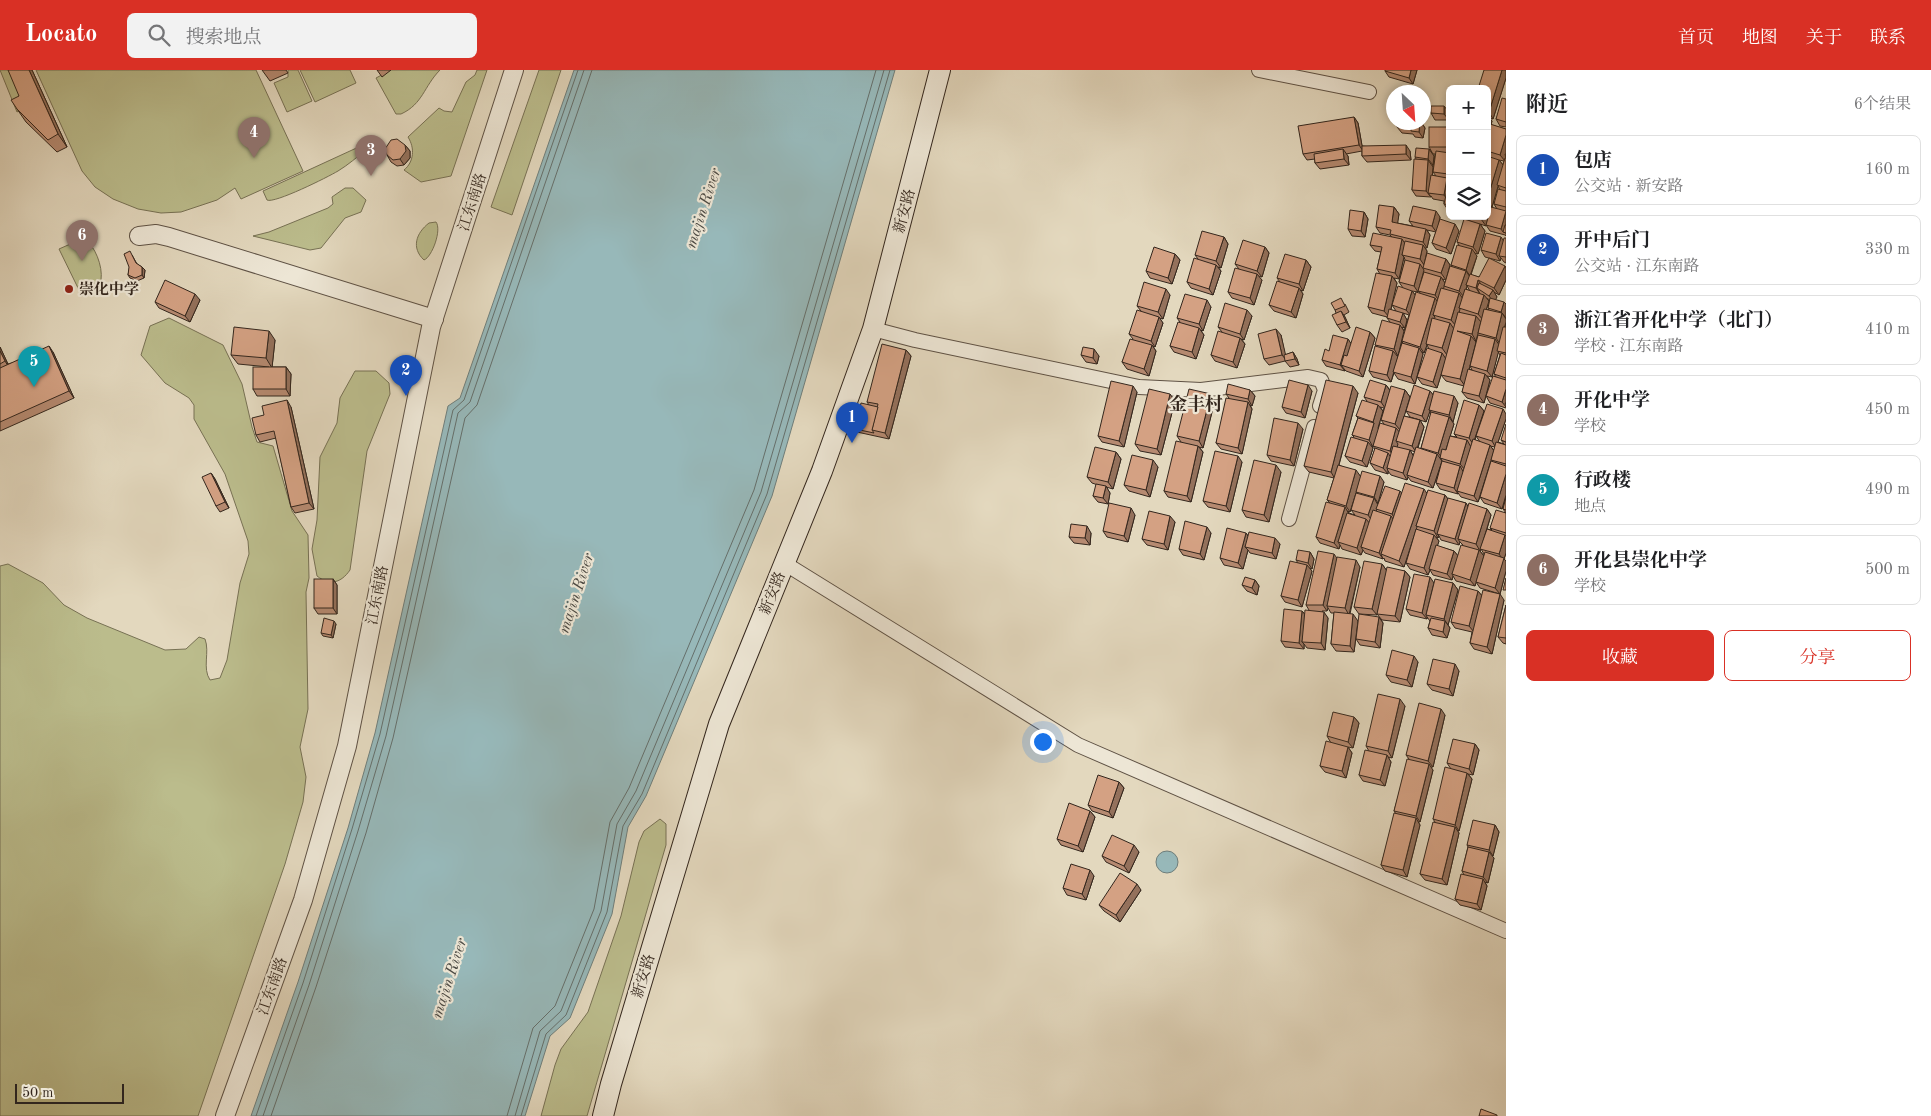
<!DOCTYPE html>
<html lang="zh">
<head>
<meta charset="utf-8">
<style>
	:root { --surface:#fff; --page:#f2f2f2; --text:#202124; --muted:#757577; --line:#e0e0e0; --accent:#d93025 }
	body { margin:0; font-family:"Old Standard TT","Noto Serif SC",serif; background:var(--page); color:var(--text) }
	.controls { position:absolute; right:15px; top:15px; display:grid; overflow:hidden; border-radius:8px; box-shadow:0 2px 8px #0003 }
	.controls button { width:45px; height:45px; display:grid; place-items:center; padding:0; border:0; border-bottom:1px solid var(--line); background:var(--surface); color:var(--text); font:25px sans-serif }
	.compass { position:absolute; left:1386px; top:15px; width:45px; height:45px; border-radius:50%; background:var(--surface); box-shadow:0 2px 8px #0003; rotate:155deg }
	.scale { position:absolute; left:15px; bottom:12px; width:109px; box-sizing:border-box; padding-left:5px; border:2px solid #33261d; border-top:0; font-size:14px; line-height:18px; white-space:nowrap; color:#33261d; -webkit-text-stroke:4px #ede6d5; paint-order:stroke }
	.you { position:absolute; left:1042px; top:671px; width:18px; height:18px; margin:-12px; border:4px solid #fff; border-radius:50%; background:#1a73e8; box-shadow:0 0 0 8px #1a73e833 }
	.badge { display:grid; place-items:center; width:32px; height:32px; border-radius:50%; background:var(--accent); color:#fff; font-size:16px; font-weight:700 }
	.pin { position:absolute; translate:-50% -41px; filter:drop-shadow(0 1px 2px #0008) }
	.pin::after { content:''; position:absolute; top:26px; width:18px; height:15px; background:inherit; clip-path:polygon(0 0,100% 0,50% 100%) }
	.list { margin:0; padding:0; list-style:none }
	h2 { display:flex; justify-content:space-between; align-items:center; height:65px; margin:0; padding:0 20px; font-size:21px }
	h2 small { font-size:16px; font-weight:400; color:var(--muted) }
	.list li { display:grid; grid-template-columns:32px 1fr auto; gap:15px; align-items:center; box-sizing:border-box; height:70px; margin:0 10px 10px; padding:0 10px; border:1px solid var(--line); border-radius:8px }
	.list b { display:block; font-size:19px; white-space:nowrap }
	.list p { margin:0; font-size:16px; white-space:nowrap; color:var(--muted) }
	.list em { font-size:16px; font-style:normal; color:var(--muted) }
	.actions { display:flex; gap:10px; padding:15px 20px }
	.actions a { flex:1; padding:11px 0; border:1px solid var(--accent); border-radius:8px; text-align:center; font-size:18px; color:var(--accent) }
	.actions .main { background:var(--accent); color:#fff }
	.icon { flex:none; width:28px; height:28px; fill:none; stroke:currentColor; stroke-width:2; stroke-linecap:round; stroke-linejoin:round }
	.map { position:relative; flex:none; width:1506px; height:1046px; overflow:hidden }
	header { display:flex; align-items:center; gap:30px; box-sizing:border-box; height:70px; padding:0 25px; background:var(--accent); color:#fff }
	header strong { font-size:24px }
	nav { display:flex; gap:28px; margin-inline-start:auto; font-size:18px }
	.search { width:350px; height:45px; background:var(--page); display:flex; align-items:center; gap:12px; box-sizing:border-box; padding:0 18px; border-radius:8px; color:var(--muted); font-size:19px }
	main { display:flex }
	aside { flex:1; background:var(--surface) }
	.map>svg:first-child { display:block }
	.green { fill:#bbbc8c; stroke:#777154 }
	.water { fill:#97b8b9; stroke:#6f7e7b }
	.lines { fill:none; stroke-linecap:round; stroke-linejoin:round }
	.shore { stroke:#656f6b; stroke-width:1 }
	.minor-casing { stroke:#5f5245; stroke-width:16 }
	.tertiary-casing { stroke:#5f5245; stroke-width:20 }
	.secondary-casing { stroke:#33261d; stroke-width:22 }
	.minor { stroke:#ede6d5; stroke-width:14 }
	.tertiary { stroke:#ede6d5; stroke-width:18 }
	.secondary { stroke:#ede6d5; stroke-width:20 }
	.wall { fill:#b68a71; stroke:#33261d; fill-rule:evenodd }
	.shaded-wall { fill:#94715c; stroke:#33261d }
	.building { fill:#d4a183; stroke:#33261d }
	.poi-dot { fill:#8f2418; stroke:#ede6d5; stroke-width:2 }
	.labels { text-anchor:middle; stroke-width:4.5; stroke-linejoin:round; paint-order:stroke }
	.street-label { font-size:15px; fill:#33261d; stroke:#ede6d5 }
	.poi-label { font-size:15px; font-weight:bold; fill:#33261d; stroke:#ede6d5; text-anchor:start }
	.water-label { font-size:16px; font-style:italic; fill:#4c4a44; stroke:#ede6d5 }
	.quarter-label { font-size:18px; font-weight:bold; fill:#33261d; stroke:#ede6d5 }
</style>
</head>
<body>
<header>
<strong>Locato</strong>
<div class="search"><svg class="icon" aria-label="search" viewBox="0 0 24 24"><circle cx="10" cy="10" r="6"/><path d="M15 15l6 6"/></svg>搜索地点</div>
<nav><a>首页</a><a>地图</a><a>关于</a><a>联系</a></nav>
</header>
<main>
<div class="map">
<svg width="1506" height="1046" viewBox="0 0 1506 1046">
	<rect width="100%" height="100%" fill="#e3d8be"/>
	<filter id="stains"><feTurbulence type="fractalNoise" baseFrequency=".004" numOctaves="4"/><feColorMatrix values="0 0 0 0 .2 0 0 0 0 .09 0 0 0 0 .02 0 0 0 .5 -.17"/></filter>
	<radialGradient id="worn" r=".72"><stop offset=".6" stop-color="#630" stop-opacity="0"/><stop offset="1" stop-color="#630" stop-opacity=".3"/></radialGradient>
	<g class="green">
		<path d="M 0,0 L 9,0 L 26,37 L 17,42 Z"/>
		<path d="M 36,0 L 256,0 L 303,101 L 241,129 L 235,118 L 217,130 L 181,142 L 161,143 L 138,139 L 113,129 L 95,117 L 82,101 Z"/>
		<path d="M 288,0 L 298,0 L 312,31 L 287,42 L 274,13 L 288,7 Z"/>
		<path d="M 300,0 L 350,0 L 356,13 L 315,32 Z"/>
		<path d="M 391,0 L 440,0 C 424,16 423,34 401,44 L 396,44 L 376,8 Z"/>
		<path d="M 477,0 L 487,0 L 451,106 L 421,112 L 404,100 C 414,92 415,78 408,67 L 439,38 L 444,41 L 452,42 L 466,12 L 475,5 Z"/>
		<path d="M 539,0 L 561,0 L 512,145 L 491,137 Z"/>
		<path d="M 363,75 L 366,80 C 357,87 348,95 338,101 C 328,107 274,134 267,130 L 263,121 Z"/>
		<path d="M 345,118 L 353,118 L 366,130 L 361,142 L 345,148 L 321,178 L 310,180 L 253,166 L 269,162 L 328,138 L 333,134 L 332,127 Z"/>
		<path d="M 436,152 C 442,160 432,187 424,190 C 411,178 416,163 429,153 Z"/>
		<path d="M 84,168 C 95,176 103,196 101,210 L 79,220 L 59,179 Z"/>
		<path d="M 169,248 L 223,275 L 242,314 L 252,357 L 257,372 L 273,376 L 292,441 L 308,465 L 309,508 L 306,522 L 308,639 L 300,677 L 306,707 L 303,732 L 285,794 L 198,1046 L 0,1046 L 0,496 L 8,494 L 43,513 L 64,535 L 87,548 L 165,580 L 186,579 L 199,567 L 205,569 C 210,582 202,598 210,610 L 220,608 L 227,590 L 240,513 L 249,484 L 248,471 L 225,404 L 194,349 L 194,335 L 189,328 L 165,313 L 141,285 L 150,256 Z"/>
		<path d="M 355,301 L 376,301 L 389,313 L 390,324 L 367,381 L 350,500 C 341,513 330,516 317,506 L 312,479 L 317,450 L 320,387 L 337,353 L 340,328 Z"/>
		<path d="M 660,749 L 666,754 L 666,775 L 587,1046 L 541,1046 L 555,995 L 561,979 L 588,942 L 621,846 L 639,772 L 644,761 Z"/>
	</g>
	<g class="water">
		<path d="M 574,0 L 895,0 L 772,426 L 646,726 L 628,757 L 612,844 L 570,948 L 550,966 L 525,1046 L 251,1046 L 298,912 L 348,758 L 375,663 L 448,336 L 460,328 Z"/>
		<circle cx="1167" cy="792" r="11"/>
	</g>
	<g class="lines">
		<g class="shore">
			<path d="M 256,1046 L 303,913 L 352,759 L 380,664 L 453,340 L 464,330 L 578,0"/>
			<path d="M 263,1046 L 309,915 L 358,761 L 386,666 L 458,343 L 470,332 L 584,0"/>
			<path d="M 271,1046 L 316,917 L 366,763 L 393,668 L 465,348 L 477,335 L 592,0"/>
			<path d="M 507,1046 L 533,958 L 555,936 L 594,839 L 610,752 L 629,718 L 754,420 L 876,0"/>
			<path d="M 515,1046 L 540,961 L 561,941 L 601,841 L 617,754 L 636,721 L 761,422 L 884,0"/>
			<path d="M 521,1046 L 546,964 L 566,945 L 607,842 L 623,756 L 642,724 L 767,424 L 890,0"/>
		</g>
		<g class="minor-casing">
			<g id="minor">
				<path d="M 1259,0 L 1369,22"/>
				<path d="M 873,259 L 915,270 L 1139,317 L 1201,320 L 1308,307 L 1321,310 L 1325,320 L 1320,336"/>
				<path d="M 1289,449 L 1314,357"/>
				<path d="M 784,493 L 1078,675 L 1506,861"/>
			</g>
		</g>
		<g class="tertiary-casing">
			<g id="tertiary">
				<path d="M 139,166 L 156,164 L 169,167 L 434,249"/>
				<path d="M 225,1046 L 303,830 L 347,676 L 431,257 L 514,0"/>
			</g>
		</g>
		<g class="secondary-casing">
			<path id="secondary" d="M 603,1046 L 611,1014 L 719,654 L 822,401 L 873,259 L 940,0"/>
		</g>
		<use href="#minor" class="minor"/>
		<use href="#tertiary" class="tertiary"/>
		<use href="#secondary" class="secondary"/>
	</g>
	<g class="wall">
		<path d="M 32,0 L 67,77 L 57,82 L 26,52 L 17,39 L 19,26 Z"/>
		<path d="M 262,0 L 286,0 L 288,3 L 270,11 Z"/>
		<path d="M 377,0 L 391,0 L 382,7 Z"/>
		<path d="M 1417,0 L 1413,14 L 1389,7 L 1385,1 Z"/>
		<path d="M 1506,0 L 1506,8 L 1493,49 L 1489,48 L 1492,51 L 1491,55 L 1506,59 L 1506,166 L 1505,165 L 1490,161 L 1486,155 L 1486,156 L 1480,154 L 1485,161 L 1478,184 L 1474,183 L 1477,186 L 1471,205 L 1479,207 L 1505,196 L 1506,198 L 1506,210 L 1499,225 L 1494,222 L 1497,227 L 1495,229 L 1506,248 L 1506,255 L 1506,253 L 1505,257 L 1506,257 L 1506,338 L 1490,333 L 1486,326 L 1496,307 L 1494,304 L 1500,285 L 1498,282 L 1492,307 L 1487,306 L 1490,310 L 1484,333 L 1467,328 L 1462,322 L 1464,316 L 1446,311 L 1441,305 L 1437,318 L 1422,314 L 1417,307 L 1429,279 L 1427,275 L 1424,283 L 1422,282 L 1423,284 L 1415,314 L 1398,309 L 1394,303 L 1391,312 L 1373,307 L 1369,301 L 1377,277 L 1375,275 L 1390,252 L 1387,248 L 1387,247 L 1372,243 L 1368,237 L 1380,204 L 1377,199 L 1381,182 L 1375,181 L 1370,175 L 1392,167 L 1390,165 L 1380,163 L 1376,157 L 1394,137 L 1399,144 L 1397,153 L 1413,156 L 1409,151 L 1440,147 L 1439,153 L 1459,161 L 1451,184 L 1436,179 L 1432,173 L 1436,162 L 1427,160 L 1430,165 L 1427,178 L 1425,178 L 1427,181 L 1426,188 L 1446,189 L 1450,195 L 1446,210 L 1442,209 L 1445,213 L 1452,196 L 1451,195 L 1459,175 L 1457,172 L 1470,151 L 1467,146 L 1487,146 L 1487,19 ZM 1499,90 L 1504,91 L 1503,95 ZM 1498,116 L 1500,120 L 1494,134 L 1497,139 L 1491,138 L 1489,136 L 1492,137 ZM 1404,187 L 1405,190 L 1399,212 L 1403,218 L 1392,233 L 1397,213 L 1394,208 L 1399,209 ZM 1467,216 L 1470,221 L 1466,219 ZM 1412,221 L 1418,222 L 1419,221 L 1420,223 L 1415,225 ZM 1486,228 L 1490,230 L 1488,238 L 1489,240 L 1486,239 L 1489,231 ZM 1392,235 L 1396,241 L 1391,240 ZM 1403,243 L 1409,245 L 1404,261 L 1402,257 L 1405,258 L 1407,250 ZM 1475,270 L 1476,271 L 1470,296 L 1472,300 L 1469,299 ZM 1402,271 L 1403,274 L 1398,287 L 1396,285 L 1398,286 Z"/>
		<path d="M 1506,29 L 1506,57 L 1500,56 L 1496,49 Z"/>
		<path d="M 1449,42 L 1449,50 L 1435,50 L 1431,43 Z"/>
		<path d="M 1354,47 L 1358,53 L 1362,76 L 1410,81 L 1411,90 L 1367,92 L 1362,86 L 1362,81 L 1346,84 L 1348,86 L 1349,95 L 1320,99 L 1315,93 L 1315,89 L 1307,90 L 1303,84 Z"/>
		<path d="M 1398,52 L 1421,52 L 1425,58 L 1423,68 L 1415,67 L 1413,64 L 1402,63 L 1397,57 Z"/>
		<path d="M 1450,58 L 1450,110 L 1448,110 L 1450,112 L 1450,140 L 1448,140 L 1444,134 L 1444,131 L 1433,129 L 1431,126 L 1431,127 L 1416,126 L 1412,120 L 1416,89 L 1415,87 L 1429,79 L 1434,86 L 1433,95 L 1432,95 L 1433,97 L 1432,105 L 1436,106 L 1433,102 L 1435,84 L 1433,84 L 1429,77 Z"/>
		<path d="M 405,75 L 410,81 L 410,88 L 404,95 L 397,96 L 391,92 L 387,85 Z"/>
		<path d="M 1364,142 L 1368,149 L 1365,167 L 1352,166 L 1348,159 Z"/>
		<path d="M 1224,167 L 1228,174 L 1221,198 L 1218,197 L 1221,201 L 1213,225 L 1191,218 L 1187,212 L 1198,189 L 1195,185 Z"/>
		<path d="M 1506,168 L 1506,193 L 1504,192 L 1501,188 L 1500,191 L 1485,187 L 1481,180 L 1503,171 Z"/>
		<path d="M 1265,177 L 1269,183 L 1262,207 L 1258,206 L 1262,210 L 1254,235 L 1232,228 L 1228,222 L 1239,199 L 1235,194 Z"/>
		<path d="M 1175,184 L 1180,190 L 1172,214 L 1150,208 L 1146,201 Z"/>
		<path d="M 132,185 L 137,194 L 142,197 L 145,200 L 144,208 L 137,211 L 130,208 L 128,205 Z"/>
		<path d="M 1306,190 L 1311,197 L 1303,221 L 1300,220 L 1303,224 L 1296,248 L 1274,241 L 1269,235 L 1280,212 L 1277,208 Z"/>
		<path d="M 1170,225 L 1163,249 L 1159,248 L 1163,253 L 1155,277 L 1152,276 L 1156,281 L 1149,306 L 1127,299 L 1122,292 L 1133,269 L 1129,264 L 1141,241 L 1137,236 Z"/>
		<path d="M 200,230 L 190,252 L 159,238 L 155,232 Z"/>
		<path d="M 1345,234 L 1349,242 L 1344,245 L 1350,258 L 1342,262 L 1337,255 L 1336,243 L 1335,240 Z"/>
		<path d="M 1211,237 L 1203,261 L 1200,260 L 1204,265 L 1196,289 L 1174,282 L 1170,276 L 1180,252 L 1177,248 Z"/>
		<path d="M 1252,246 L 1244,270 L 1241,269 L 1245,274 L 1237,298 L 1215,291 L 1211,285 L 1222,262 L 1218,257 Z"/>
		<path d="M 1370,262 L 1375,268 L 1363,307 L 1346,301 L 1345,300 L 1345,301 L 1326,296 L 1322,290 L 1329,281 L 1348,269 L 1351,274 Z"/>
		<path d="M 1281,265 L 1285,285 L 1293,282 L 1297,289 L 1299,295 L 1290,297 L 1285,291 L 1269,295 L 1264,289 Z"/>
		<path d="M 275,270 L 272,297 L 286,297 L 291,304 L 290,326 L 257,326 L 253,319 L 269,297 L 238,294 L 231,285 Z"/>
		<path d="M 0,277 L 8,294 L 53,282 L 74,328 L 0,361 Z"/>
		<path d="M 906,280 L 911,286 L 889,369 L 857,362 L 855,359 L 869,335 L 867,332 Z"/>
		<path d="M 1081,285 L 1099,286 L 1097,294 L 1086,292 Z"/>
		<path d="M 1386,315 L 1390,320 L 1405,320 L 1410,327 L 1404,346 L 1420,350 L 1424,357 L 1418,378 L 1422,379 L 1421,378 L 1431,343 L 1430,341 L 1426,352 L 1410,347 L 1406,341 L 1430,321 L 1433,325 L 1458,333 L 1453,352 L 1452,351 L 1454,354 L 1450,366 L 1457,367 L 1454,364 L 1479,335 L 1484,341 L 1475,370 L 1480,372 L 1476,366 L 1506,349 L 1498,372 L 1504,374 L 1501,370 L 1506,372 L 1506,425 L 1502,439 L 1484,433 L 1480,427 L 1478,432 L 1461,427 L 1458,423 L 1458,424 L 1440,419 L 1436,413 L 1442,391 L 1440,388 L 1442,391 L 1433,418 L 1411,411 L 1408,407 L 1407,410 L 1391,405 L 1388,401 L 1388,404 L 1375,400 L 1370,393 L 1375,379 L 1373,376 L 1371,376 L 1373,378 L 1367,397 L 1350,392 L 1345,386 L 1354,367 L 1352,365 L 1358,348 L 1356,346 L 1367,331 L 1364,327 ZM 1380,337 L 1384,338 L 1381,350 L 1384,354 L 1378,359 L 1378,358 L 1383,341 ZM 1490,376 L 1495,377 L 1494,380 ZM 1410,380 L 1415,382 L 1413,385 Z"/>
		<path d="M 1250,320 L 1255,326 L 1252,336 L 1250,335 L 1252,339 L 1242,384 L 1221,379 L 1216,373 L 1229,328 L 1226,324 Z"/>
		<path d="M 1312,321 L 1305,348 L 1286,343 L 1282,337 Z"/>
		<path d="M 1137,322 L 1124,377 L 1102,372 L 1098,366 Z"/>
		<path d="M 1358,323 L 1339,395 L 1361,406 L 1384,412 L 1378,433 L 1377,433 L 1378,434 L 1402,423 L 1427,423 L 1445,425 L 1448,429 L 1466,433 L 1468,437 L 1487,439 L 1491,445 L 1487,459 L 1492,460 L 1490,458 L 1506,443 L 1503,439 L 1506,427 L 1506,483 L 1504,489 L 1506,491 L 1506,501 L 1500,524 L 1480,518 L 1476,512 L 1475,516 L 1456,511 L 1453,506 L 1452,510 L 1433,505 L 1430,500 L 1428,505 L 1410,499 L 1406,493 L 1412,473 L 1404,497 L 1385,491 L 1384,488 L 1383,489 L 1365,483 L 1363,480 L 1361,485 L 1342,479 L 1340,475 L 1339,479 L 1320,473 L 1316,467 L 1330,433 L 1327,430 L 1334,408 L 1309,402 L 1304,396 ZM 1356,422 L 1357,423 L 1351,440 L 1355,445 L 1349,443 L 1347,441 L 1350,442 ZM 1439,466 L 1441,470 L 1459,475 L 1460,472 L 1463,475 L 1458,486 L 1454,481 L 1437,476 L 1439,471 L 1436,467 L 1438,468 ZM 1481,479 L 1484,484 L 1484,486 L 1480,481 Z"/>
		<path d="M 1211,324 L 1215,330 L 1203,378 L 1199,377 L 1203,382 L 1191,432 L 1168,427 L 1164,421 L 1181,372 L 1177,366 Z"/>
		<path d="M 1175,331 L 1161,385 L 1140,381 L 1135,374 Z"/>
		<path d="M 291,337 L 314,439 L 295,443 L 291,437 L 276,368 L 260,372 L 256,365 L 264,345 Z"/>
		<path d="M 1303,359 L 1294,396 L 1271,391 L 1267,385 Z"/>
		<path d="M 1116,382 L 1121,389 L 1113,419 L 1106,417 L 1110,423 L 1108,434 L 1098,432 L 1093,426 L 1098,415 L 1092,413 L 1087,407 Z"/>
		<path d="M 1242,392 L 1230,442 L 1208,437 L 1203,431 Z"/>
		<path d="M 1158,397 L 1150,427 L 1129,421 L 1124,415 Z"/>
		<path d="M 1281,402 L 1269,452 L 1246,447 L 1242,440 Z"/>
		<path d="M 211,403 L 215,409 L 229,438 L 220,442 L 216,436 Z"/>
		<path d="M 1135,445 L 1128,472 L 1107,467 L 1103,461 Z"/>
		<path d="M 1175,452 L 1168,480 L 1147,475 L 1142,469 Z"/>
		<path d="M 1091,463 L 1090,475 L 1074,473 L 1069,467 Z"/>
		<path d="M 1211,463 L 1204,490 L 1183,485 L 1179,479 Z"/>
		<path d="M 1246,463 L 1248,466 L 1280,474 L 1276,489 L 1250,483 L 1248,480 L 1243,499 L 1224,495 L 1220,488 Z"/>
		<path d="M 1310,482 L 1314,489 L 1312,499 L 1309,498 L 1312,501 L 1302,537 L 1285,532 L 1281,526 L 1298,493 L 1296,490 Z"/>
		<path d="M 1337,488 L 1360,497 L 1350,544 L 1358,551 L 1354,582 L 1336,581 L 1331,574 L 1334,543 L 1331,543 L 1328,538 L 1327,541 L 1322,541 L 1328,548 L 1325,580 L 1307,578 L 1304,574 L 1304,579 L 1285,577 L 1281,571 L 1302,541 L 1305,544 L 1309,540 L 1306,535 Z"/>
		<path d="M 1382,494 L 1387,501 L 1405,501 L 1410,507 L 1400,552 L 1382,550 L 1377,544 L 1385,507 L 1377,545 L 1359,544 L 1354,537 Z"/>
		<path d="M 333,509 L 337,515 L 337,544 L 318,544 L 314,538 Z"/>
		<path d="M 1255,510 L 1259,516 L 1257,525 L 1247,521 L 1242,515 Z"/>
		<path d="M 1434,513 L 1453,513 L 1458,520 L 1448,555 L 1450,558 L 1447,568 L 1432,565 L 1428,558 L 1430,551 L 1427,547 L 1427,549 L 1410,545 L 1406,539 Z"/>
		<path d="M 1478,521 L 1481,525 L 1504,530 L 1492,584 L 1474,579 L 1470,573 L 1472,562 L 1455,558 L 1451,552 Z"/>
		<path d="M 1506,535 L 1506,574 L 1503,573 L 1498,567 Z"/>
		<path d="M 1379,547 L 1383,553 L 1380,578 L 1360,575 L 1356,569 Z"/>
		<path d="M 336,554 L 333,568 L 323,566 L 321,563 Z"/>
		<path d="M 1418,592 L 1412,617 L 1391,612 L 1386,605 Z"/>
		<path d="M 1459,601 L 1453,626 L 1432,620 L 1427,614 Z"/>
		<path d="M 1405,636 L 1392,688 L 1388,687 L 1391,692 L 1385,716 L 1363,711 L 1359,705 L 1369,681 L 1366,676 Z"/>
		<path d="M 1445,645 L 1433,697 L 1430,697 L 1433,700 L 1420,752 L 1418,752 L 1420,755 L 1407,807 L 1385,801 L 1381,795 L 1396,744 L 1394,741 L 1409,689 L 1406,685 Z"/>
		<path d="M 1354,647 L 1359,653 L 1353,678 L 1348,677 L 1352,683 L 1346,708 L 1325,702 L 1320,696 L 1331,673 L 1327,666 Z"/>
		<path d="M 1475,674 L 1479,680 L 1473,705 L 1468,704 L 1472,709 L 1459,761 L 1457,760 L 1459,763 L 1447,815 L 1425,810 L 1420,804 L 1435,752 L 1433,749 L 1451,699 L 1447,693 Z"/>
		<path d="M 1119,712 L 1124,718 L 1113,748 L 1092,741 L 1088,735 Z"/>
		<path d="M 1090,741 L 1095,747 L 1083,782 L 1061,775 L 1057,769 Z"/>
		<path d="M 1495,755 L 1499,762 L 1493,786 L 1492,786 L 1494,788 L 1488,813 L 1485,812 L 1487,816 L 1481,840 L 1460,835 L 1455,829 L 1464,805 L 1462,801 L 1468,777 L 1467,775 Z"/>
		<path d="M 1139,782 L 1129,803 L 1106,792 L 1102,786 Z"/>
		<path d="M 1094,806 L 1086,830 L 1067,825 L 1063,818 Z"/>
		<path d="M 1141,820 L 1120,852 L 1104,841 L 1099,835 Z"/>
	</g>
	<g class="shaded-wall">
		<path d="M 29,0 L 32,0 L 67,77 L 58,64 Z"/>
		<path d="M 1411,0 L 1417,0 L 1413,14 L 1409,8 Z"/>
		<path d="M 1502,0 L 1506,0 L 1506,8 L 1493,49 L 1489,42 Z"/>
		<path d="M 1444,36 L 1449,42 L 1449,50 L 1444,44 Z"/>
		<path d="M 1487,45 L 1492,51 L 1487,67 Z"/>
		<path d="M 1354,47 L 1358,53 L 1363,81 L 1359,75 Z"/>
		<path d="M 1420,52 L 1421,52 L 1425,58 L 1423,68 L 1419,62 Z"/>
		<path d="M 1506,65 L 1506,84 L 1505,84 L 1506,88 L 1505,91 L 1500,85 Z"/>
		<path d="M 405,75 L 410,81 L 410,88 L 404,95 L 400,89 Z"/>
		<path d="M 1406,75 L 1410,81 L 1411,90 L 1406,84 Z"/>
		<path d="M 1343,79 L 1348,86 L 1349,95 L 1344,89 Z"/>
		<path d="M 1429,79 L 1434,86 L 1433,95 L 1428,89 Z"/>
		<path d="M 1428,90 L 1433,97 L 1431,123 L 1428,123 L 1431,127 L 1426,121 Z"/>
		<path d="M 1499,90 L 1504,96 L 1492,137 L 1487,130 Z"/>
		<path d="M 1450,92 L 1450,106 L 1448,104 Z"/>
		<path d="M 1447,108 L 1450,112 L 1450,125 L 1449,132 L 1444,125 Z"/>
		<path d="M 1487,133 L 1491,138 L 1486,156 L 1481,149 L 1482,146 L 1487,146 Z"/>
		<path d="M 1394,137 L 1399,144 L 1397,158 L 1392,152 Z"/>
		<path d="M 1436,141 L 1440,147 L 1437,163 L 1432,156 Z"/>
		<path d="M 1506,141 L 1506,163 L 1503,162 L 1501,159 Z"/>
		<path d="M 1364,142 L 1368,149 L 1365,167 L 1361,161 Z"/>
		<path d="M 1455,154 L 1459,161 L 1451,184 L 1446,178 Z"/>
		<path d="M 1480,154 L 1485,161 L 1478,184 L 1473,177 Z"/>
		<path d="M 1426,159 L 1430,165 L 1427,178 L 1423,172 Z"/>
		<path d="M 1224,167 L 1228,174 L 1221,198 L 1216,191 Z"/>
		<path d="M 1501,167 L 1505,173 L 1499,186 L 1501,188 L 1500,191 L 1496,184 Z"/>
		<path d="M 1402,169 L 1406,175 L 1402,185 L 1404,187 L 1399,209 L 1395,203 Z"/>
		<path d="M 1423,175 L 1427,181 L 1424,195 L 1420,189 Z"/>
		<path d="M 1265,177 L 1269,183 L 1262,207 L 1257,201 Z"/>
		<path d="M 1472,179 L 1477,186 L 1470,206 L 1466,200 Z"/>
		<path d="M 1175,184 L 1180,190 L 1172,214 L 1168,208 Z"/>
		<path d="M 1446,189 L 1450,195 L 1446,210 L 1441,203 Z"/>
		<path d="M 1306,190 L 1311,197 L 1303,221 L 1299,214 Z"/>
		<path d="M 1420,194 L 1424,200 L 1418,222 L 1414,216 Z"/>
		<path d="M 1216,195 L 1221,201 L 1213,225 L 1209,219 Z"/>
		<path d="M 1505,196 L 1506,198 L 1506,210 L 1499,225 L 1494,218 Z"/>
		<path d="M 142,197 L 145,200 L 144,208 L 142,205 Z"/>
		<path d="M 1466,201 L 1470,207 L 1466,215 L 1467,216 L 1464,227 L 1459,221 Z"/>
		<path d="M 1257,204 L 1262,210 L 1254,235 L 1250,228 Z"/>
		<path d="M 1392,206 L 1397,213 L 1389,247 L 1384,241 Z"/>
		<path d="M 1441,207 L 1445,213 L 1440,232 L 1435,225 Z"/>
		<path d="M 1478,210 L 1483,217 L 1477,218 L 1480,224 L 1476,218 Z"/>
		<path d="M 1299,218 L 1303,224 L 1296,248 L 1291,242 Z"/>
		<path d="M 1166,219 L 1170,225 L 1163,249 L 1158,242 Z"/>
		<path d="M 1493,220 L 1497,227 L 1494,233 L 1489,226 Z"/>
		<path d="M 1412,221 L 1417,227 L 1411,246 L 1406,240 Z"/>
		<path d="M 1459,223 L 1463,229 L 1459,238 L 1460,239 L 1456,256 L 1451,250 Z"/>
		<path d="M 195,224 L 200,230 L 190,252 L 185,246 Z"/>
		<path d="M 1484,225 L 1489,231 L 1483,250 L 1478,244 Z"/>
		<path d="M 1435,228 L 1439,234 L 1433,245 L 1435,247 L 1427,274 L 1426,274 L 1427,275 L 1424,283 L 1420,277 Z"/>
		<path d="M 1207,230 L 1211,237 L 1203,261 L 1199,254 Z"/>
		<path d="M 1504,232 L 1506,234 L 1506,248 L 1501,242 Z"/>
		<path d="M 1247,240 L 1252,246 L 1244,270 L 1240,264 Z"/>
		<path d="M 1341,241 L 1345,247 L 1350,258 L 1346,252 Z"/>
		<path d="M 1403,243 L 1407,250 L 1405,258 L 1400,252 Z"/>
		<path d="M 1502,243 L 1506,249 L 1506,252 L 1500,274 L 1496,268 Z"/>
		<path d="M 1476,246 L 1481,252 L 1476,271 L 1472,264 Z"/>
		<path d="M 1159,247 L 1163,253 L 1155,277 L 1151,271 Z"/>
		<path d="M 1450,253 L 1454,259 L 1447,285 L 1442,278 Z"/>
		<path d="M 1400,255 L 1404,261 L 1398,286 L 1394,279 Z"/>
		<path d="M 1199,258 L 1204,265 L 1196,289 L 1192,282 Z"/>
		<path d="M 1276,259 L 1281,265 L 1287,291 L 1282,285 Z"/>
		<path d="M 269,261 L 275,270 L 272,298 L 266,288 Z"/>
		<path d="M 1370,262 L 1375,268 L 1363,307 L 1359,301 Z"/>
		<path d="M 1471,266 L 1476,272 L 1465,316 L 1460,309 Z"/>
		<path d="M 1240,268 L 1245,274 L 1237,298 L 1233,292 Z"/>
		<path d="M 1348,269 L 1352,275 L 1346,296 L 1341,295 L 1345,300 L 1345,301 L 1340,295 Z"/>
		<path d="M 1495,269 L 1500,276 L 1492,307 L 1487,301 Z"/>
		<path d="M 1152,275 L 1156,281 L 1149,306 L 1144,299 Z"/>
		<path d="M 49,276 L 53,282 L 74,328 L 69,321 Z"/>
		<path d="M 0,277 L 11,301 L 5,291 L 0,281 Z"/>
		<path d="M 1419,278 L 1423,284 L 1415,314 L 1411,307 Z"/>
		<path d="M 1094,279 L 1099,286 L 1097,294 L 1093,288 Z"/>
		<path d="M 906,280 L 911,286 L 889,369 L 885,363 Z"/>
		<path d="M 1393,281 L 1398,287 L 1391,312 L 1387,305 Z"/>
		<path d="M 1293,282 L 1297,289 L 1299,295 L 1295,289 Z"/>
		<path d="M 1442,283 L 1446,289 L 1437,318 L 1433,312 Z"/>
		<path d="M 286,297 L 291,304 L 290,326 L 286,319 Z"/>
		<path d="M 1485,304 L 1490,310 L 1484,333 L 1479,326 Z"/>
		<path d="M 1308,315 L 1312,321 L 1305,348 L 1301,342 Z"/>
		<path d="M 1386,315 L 1391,322 L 1385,338 L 1381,332 Z"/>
		<path d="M 1133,316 L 1137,322 L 1124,377 L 1119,371 Z"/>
		<path d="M 1353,316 L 1358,323 L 1335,409 L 1331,402 Z"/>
		<path d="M 1506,319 L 1506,333 L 1505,333 L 1506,335 L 1506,337 L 1502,332 Z"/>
		<path d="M 1250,320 L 1255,326 L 1252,336 L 1248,329 Z"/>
		<path d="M 1405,320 L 1410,327 L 1400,360 L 1395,354 Z"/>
		<path d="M 1430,321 L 1435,327 L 1429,340 L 1430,341 L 1426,352 L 1422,346 Z"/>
		<path d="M 1170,324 L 1175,331 L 1161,385 L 1157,379 Z"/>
		<path d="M 1211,324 L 1215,330 L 1203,378 L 1199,371 Z"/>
		<path d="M 1454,326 L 1458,333 L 1453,352 L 1449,345 Z"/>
		<path d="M 287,330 L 291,337 L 314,439 L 309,433 Z"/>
		<path d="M 1248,332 L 1252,339 L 1242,384 L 1238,378 Z"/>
		<path d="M 1378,335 L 1383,341 L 1378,358 L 1379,360 L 1373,377 L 1369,370 L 1374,353 L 1373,352 Z"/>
		<path d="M 1479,335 L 1484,341 L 1473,374 L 1469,368 Z"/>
		<path d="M 1503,339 L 1506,344 L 1506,349 L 1496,378 L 1492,371 Z"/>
		<path d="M 1449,347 L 1454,354 L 1443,389 L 1438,383 Z"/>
		<path d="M 1420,350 L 1424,357 L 1416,382 L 1412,376 Z"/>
		<path d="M 1298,353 L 1303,359 L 1294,396 L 1290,390 Z"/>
		<path d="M 1396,358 L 1401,364 L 1396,371 L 1398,374 L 1394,387 L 1390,381 Z"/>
		<path d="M 1467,370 L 1471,377 L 1465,400 L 1460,394 Z"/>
		<path d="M 1368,372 L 1373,378 L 1367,397 L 1362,391 Z"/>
		<path d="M 1490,375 L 1494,381 L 1478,432 L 1474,426 Z"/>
		<path d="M 1198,376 L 1203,382 L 1191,432 L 1187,426 Z"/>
		<path d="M 1410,380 L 1414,387 L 1407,405 L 1408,407 L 1407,410 L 1403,403 Z"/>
		<path d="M 1116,382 L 1121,389 L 1113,419 L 1108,412 Z"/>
		<path d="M 1388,383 L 1392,389 L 1387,398 L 1388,401 L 1388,404 L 1383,398 Z"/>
		<path d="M 1437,384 L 1442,391 L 1433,418 L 1428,412 Z"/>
		<path d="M 1238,386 L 1242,392 L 1230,442 L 1226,436 Z"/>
		<path d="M 1153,390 L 1158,397 L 1150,427 L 1146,420 Z"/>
		<path d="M 1276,395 L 1281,402 L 1269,452 L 1264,445 Z"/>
		<path d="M 1460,396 L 1464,403 L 1457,421 L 1458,423 L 1458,424 L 1454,418 Z"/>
		<path d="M 1356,400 L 1361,407 L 1350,442 L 1346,436 Z"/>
		<path d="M 211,403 L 215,409 L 229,438 L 225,432 Z"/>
		<path d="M 1506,404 L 1506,425 L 1502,439 L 1497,433 Z"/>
		<path d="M 1380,406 L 1384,412 L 1378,433 L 1374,427 Z"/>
		<path d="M 1106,416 L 1110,423 L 1108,434 L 1103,428 Z"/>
		<path d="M 1424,419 L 1428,425 L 1416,456 L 1417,457 L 1404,497 L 1399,491 Z"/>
		<path d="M 1400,421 L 1405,427 L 1396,451 L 1392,444 Z"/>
		<path d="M 1445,425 L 1450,432 L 1437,464 L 1439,466 L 1438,468 L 1434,461 Z"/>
		<path d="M 1374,428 L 1378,435 L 1373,452 L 1368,445 Z"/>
		<path d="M 1466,433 L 1470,440 L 1458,469 L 1460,472 L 1459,475 L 1455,469 Z"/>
		<path d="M 1345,437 L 1349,444 L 1338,472 L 1340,475 L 1339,479 L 1334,473 Z"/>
		<path d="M 1131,438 L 1135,445 L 1128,472 L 1124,466 Z"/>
		<path d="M 1487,439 L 1491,445 L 1480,481 L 1476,474 Z"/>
		<path d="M 1170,446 L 1175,452 L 1168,480 L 1164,474 Z"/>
		<path d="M 1391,446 L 1395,452 L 1381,484 L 1383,489 L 1379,483 Z"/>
		<path d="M 1366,449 L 1371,455 L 1361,477 L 1363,480 L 1361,485 L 1357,478 Z"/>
		<path d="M 1087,456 L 1091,463 L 1090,475 L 1085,468 Z"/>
		<path d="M 1207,457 L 1211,463 L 1204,490 L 1200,484 Z"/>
		<path d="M 1246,463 L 1250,469 L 1245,477 L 1248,480 L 1243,499 L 1238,493 Z"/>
		<path d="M 1434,465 L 1439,471 L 1430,499 L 1429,499 L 1430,500 L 1428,505 L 1424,498 Z"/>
		<path d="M 1505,465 L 1506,466 L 1506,483 L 1504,489 L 1506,491 L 1506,501 L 1500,524 L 1495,518 L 1503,490 L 1499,484 Z"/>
		<path d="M 1275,468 L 1280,474 L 1276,489 L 1272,483 Z"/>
		<path d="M 1479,480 L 1484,486 L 1475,516 L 1470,510 Z"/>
		<path d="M 1454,481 L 1459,487 L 1452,504 L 1453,506 L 1452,510 L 1447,504 Z"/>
		<path d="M 1310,482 L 1314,489 L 1312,499 L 1308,493 Z"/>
		<path d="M 1334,484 L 1339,491 L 1327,536 L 1328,538 L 1327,541 L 1323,535 Z"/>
		<path d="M 1356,490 L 1360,497 L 1349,545 L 1345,538 Z"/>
		<path d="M 1382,494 L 1387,501 L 1377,545 L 1372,539 Z"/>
		<path d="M 1307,495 L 1312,501 L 1302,537 L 1298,530 Z"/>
		<path d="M 1405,501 L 1410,507 L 1400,552 L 1395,546 Z"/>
		<path d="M 1430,507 L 1434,513 L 1426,545 L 1427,547 L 1427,549 L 1422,543 Z"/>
		<path d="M 333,509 L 337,515 L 337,544 L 333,538 Z"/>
		<path d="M 1255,510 L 1259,516 L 1257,525 L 1252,518 Z"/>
		<path d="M 1453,513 L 1458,520 L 1448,555 L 1444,549 Z"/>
		<path d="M 1478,521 L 1483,527 L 1474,562 L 1469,556 Z"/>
		<path d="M 1500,524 L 1504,530 L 1492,584 L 1487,577 Z"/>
		<path d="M 1302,541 L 1307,547 L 1302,572 L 1304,574 L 1304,579 L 1299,573 Z"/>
		<path d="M 1324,542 L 1328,548 L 1325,580 L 1321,573 Z"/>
		<path d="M 1353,544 L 1358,551 L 1354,582 L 1350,576 Z"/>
		<path d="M 1379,547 L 1383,553 L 1380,578 L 1375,572 Z"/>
		<path d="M 334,551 L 336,554 L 333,568 L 331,565 Z"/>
		<path d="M 1445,551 L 1450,558 L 1447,568 L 1443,562 Z"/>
		<path d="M 1414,586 L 1418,592 L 1412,617 L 1407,610 Z"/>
		<path d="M 1455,594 L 1459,601 L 1453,626 L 1449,619 Z"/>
		<path d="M 1400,629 L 1405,636 L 1392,688 L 1388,681 Z"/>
		<path d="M 1441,639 L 1445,645 L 1433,697 L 1428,691 Z"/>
		<path d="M 1354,647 L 1359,653 L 1353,678 L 1348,672 Z"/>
		<path d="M 1475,674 L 1479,680 L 1473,705 L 1469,699 Z"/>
		<path d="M 1348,677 L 1352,683 L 1346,708 L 1342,701 Z"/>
		<path d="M 1387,685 L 1391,692 L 1385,716 L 1380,710 Z"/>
		<path d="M 1429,694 L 1433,700 L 1420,752 L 1416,746 Z"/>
		<path d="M 1467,703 L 1472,709 L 1459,761 L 1455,755 Z"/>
		<path d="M 1119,712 L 1124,718 L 1113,748 L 1109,742 Z"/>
		<path d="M 1090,741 L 1095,747 L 1083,782 L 1078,776 Z"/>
		<path d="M 1416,748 L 1420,755 L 1407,807 L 1403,800 Z"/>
		<path d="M 1495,755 L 1499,762 L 1493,786 L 1489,780 Z"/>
		<path d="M 1455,757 L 1459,763 L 1447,815 L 1442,809 Z"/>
		<path d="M 1134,775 L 1139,782 L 1129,803 L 1124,796 Z"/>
		<path d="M 1489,782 L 1494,788 L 1488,813 L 1483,807 Z"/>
		<path d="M 1090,800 L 1094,806 L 1086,830 L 1082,824 Z"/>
		<path d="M 1483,809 L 1487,816 L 1481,840 L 1477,834 Z"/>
		<path d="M 1137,814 L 1141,820 L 1120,852 L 1116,845 Z"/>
	</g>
	<g class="building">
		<path d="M 8,0 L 29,0 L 58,64 L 48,70 L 17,39 L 11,30 L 19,26 Z"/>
		<path d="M 1385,0 L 1411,0 L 1409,8 L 1385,1 Z"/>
		<path d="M 1484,0 L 1502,0 L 1489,42 L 1487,42 L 1487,19 L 1478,19 Z"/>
		<path d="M 1502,28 L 1506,29 L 1506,52 L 1496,49 Z"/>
		<path d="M 1431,36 L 1444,36 L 1444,44 L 1431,43 Z"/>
		<path d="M 1354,47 L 1359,75 L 1303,84 L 1298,56 Z"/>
		<path d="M 1398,52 L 1411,52 L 1410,58 L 1397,57 Z"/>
		<path d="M 1412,52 L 1420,52 L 1419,62 L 1411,61 Z"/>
		<path d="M 1490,54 L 1506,59 L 1506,65 L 1500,85 L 1487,81 L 1487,63 Z"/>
		<rect x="1429" y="57" width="20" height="20"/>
		<path d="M 397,69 L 405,75 L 406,81 L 400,89 L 393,90 L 387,85 L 385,79 L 391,70 Z"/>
		<path d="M 1406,75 L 1406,84 L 1362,86 L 1362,76 Z"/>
		<path d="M 1416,78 L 1429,79 L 1428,89 L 1415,87 Z"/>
		<path d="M 1343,79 L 1344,89 L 1315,93 L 1314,84 Z"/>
		<path d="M 1436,81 L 1450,83 L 1450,92 L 1448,104 L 1433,102 Z"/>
		<path d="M 1487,86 L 1499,90 L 1487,130 Z"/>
		<path d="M 1505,88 L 1506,88 L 1506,118 L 1497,115 Z"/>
		<path d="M 1414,89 L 1428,90 L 1426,121 L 1412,120 Z"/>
		<path d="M 1431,105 L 1447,108 L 1444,125 L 1428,123 Z"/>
		<path d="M 1448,116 L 1450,117 L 1450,135 L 1444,134 Z"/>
		<path d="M 1498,119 L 1506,121 L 1506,137 L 1494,134 Z"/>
		<path d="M 1379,135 L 1394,137 L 1392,152 L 1426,159 L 1423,172 L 1390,164 L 1391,160 L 1376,157 Z"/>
		<path d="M 1413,136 L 1436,141 L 1432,156 L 1409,151 Z"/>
		<path d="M 1491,137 L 1506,141 L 1501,159 L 1486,155 Z"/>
		<path d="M 1350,140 L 1364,142 L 1361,161 L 1348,159 Z"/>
		<path d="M 1470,146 L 1482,146 L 1481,149 Z"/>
		<path d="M 1440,149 L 1455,154 L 1446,178 L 1432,173 Z"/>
		<path d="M 1464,149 L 1480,154 L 1473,177 L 1457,172 Z"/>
		<path d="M 1505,155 L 1506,155 L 1506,163 L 1503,162 Z"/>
		<path d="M 1202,161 L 1224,167 L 1216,191 L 1195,185 Z"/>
		<path d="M 1373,163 L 1402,169 L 1395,203 L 1377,199 L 1382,177 L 1370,175 Z"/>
		<path d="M 1486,163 L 1501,167 L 1496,184 L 1481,180 Z"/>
		<path d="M 1504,168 L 1506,168 L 1506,187 L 1499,186 Z"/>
		<path d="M 1243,170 L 1265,177 L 1257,201 L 1235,194 Z"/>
		<path d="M 1405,171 L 1423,175 L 1420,189 L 1402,185 Z"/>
		<path d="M 1457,175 L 1472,179 L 1466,200 L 1451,195 Z"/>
		<path d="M 1154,177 L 1175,184 L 1168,208 L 1146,201 Z"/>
		<path d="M 130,181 L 136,193 L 142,197 L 142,205 L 135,208 L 128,205 L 129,197 L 124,184 Z"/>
		<path d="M 1427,183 L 1446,189 L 1441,203 L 1423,198 Z"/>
		<path d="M 1285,184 L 1306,190 L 1299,214 L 1277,208 Z"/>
		<path d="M 1194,188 L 1216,195 L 1209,219 L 1187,212 Z"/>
		<path d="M 1489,188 L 1505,196 L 1494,218 L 1478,210 L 1476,218 L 1466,215 L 1470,204 L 1479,207 Z"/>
		<path d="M 1405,190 L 1420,194 L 1414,216 L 1399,212 Z"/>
		<path d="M 1450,196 L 1466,201 L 1459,221 L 1444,216 Z"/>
		<path d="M 1235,198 L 1257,204 L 1250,228 L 1228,222 Z"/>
		<path d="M 1424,202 L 1441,207 L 1435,225 L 1418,221 Z"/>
		<path d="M 1376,203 L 1392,206 L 1384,241 L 1368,237 Z"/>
		<path d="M 165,210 L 195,224 L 185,246 L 155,232 Z"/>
		<path d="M 1277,211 L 1299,218 L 1291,242 L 1269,235 Z"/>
		<path d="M 1144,212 L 1166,219 L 1158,242 L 1137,236 Z"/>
		<path d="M 1479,213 L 1493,220 L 1489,226 L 1477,218 Z"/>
		<path d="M 1398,216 L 1412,221 L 1406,240 L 1392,235 Z"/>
		<path d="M 1441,218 L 1459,223 L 1451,250 L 1433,245 Z"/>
		<path d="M 1465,219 L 1484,225 L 1478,244 L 1459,238 Z"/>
		<path d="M 1416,222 L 1435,228 L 1420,277 L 1402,271 Z"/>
		<path d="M 1185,224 L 1207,230 L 1199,254 L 1177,248 Z"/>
		<path d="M 1341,228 L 1345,236 L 1335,240 L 1331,233 Z"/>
		<path d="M 1490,228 L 1504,232 L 1501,242 L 1488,238 Z"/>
		<path d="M 1225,233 L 1247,240 L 1240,264 L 1218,257 Z"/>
		<path d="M 1389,239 L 1403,243 L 1400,252 L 1387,248 Z"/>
		<path d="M 1484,239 L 1502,243 L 1496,268 L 1478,263 Z"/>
		<path d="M 1137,240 L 1159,247 L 1151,271 L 1129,264 Z"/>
		<path d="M 1341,241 L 1346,252 L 1337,255 L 1332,245 Z"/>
		<path d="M 1458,242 L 1476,246 L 1472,264 L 1457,261 L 1471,266 L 1460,309 L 1441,305 Z"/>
		<path d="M 1432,248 L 1450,253 L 1442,278 L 1426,274 Z"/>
		<path d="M 1382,250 L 1400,255 L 1394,279 L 1375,275 Z"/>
		<path d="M 1178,252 L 1199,258 L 1192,282 L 1170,276 Z"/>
		<path d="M 234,257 L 269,261 L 266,288 L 231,285 Z"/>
		<path d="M 1356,257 L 1370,262 L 1359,301 L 1341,295 L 1344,285 L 1347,286 Z"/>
		<path d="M 1503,257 L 1506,257 L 1506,283 L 1497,281 Z"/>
		<path d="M 1276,259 L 1282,285 L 1264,289 L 1258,264 Z"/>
		<path d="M 1218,261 L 1240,268 L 1233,292 L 1211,285 Z"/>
		<path d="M 1333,265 L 1348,269 L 1340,295 L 1322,290 L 1325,279 L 1329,281 Z"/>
		<path d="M 1478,265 L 1495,269 L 1487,301 L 1470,296 Z"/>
		<path d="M 1130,269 L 1152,275 L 1144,299 L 1122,292 Z"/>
		<path d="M 1402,273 L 1419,278 L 1411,307 L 1393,302 Z"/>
		<path d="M 882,274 L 906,280 L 885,363 L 872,360 L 878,334 L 867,332 Z"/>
		<path d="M 49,276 L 69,321 L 0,352 L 0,298 Z"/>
		<path d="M 1375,276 L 1393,281 L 1387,305 L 1369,301 Z"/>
		<path d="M 1083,277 L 1094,279 L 1093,288 L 1081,285 Z"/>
		<path d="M 1427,278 L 1442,283 L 1433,312 L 1417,307 Z"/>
		<path d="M 0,281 L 5,291 L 0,294 Z"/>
		<path d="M 1293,282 L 1295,289 L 1285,291 L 1284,285 Z"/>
		<path d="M 1501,283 L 1506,285 L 1506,308 L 1494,304 Z"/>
		<rect x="253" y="297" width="33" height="22"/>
		<path d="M 1468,299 L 1485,304 L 1479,326 L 1462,322 Z"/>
		<path d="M 1493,306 L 1506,310 L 1506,319 L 1502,332 L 1486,326 Z"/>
		<path d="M 1289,310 L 1308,315 L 1301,342 L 1282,337 Z"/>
		<path d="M 1326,310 L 1353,316 L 1331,402 L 1304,396 Z"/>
		<path d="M 1370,310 L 1386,315 L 1381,332 L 1364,327 Z"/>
		<path d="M 1111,311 L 1133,316 L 1119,371 L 1098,366 Z"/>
		<path d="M 1228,314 L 1250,320 L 1248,329 L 1226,324 Z"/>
		<path d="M 1414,315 L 1430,321 L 1422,346 L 1406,341 Z"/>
		<path d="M 1391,316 L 1405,320 L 1395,354 L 1381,350 Z"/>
		<path d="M 1149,319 L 1170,324 L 1157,379 L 1135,374 Z"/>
		<path d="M 1189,319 L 1211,324 L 1199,371 L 1177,366 Z"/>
		<path d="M 1434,321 L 1454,326 L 1449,345 L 1429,340 Z"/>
		<path d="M 1226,328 L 1248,332 L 1238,378 L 1216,373 Z"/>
		<path d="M 287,330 L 309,433 L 291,437 L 274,361 L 256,365 L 252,348 L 264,345 L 262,336 Z"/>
		<path d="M 1362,330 L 1378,335 L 1373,352 L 1356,346 Z"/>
		<path d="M 1464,330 L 1479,335 L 1469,368 L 1454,364 Z"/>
		<path d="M 861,333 L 878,337 L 872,360 L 874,363 L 855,359 Z"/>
		<path d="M 1487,334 L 1503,339 L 1492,371 L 1476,366 Z"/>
		<path d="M 1431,342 L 1449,347 L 1438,383 L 1421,378 Z"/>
		<path d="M 1404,346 L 1420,350 L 1412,376 L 1396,371 Z"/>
		<path d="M 1274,348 L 1298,353 L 1290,390 L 1267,385 Z"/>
		<path d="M 1358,348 L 1374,353 L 1369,370 L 1352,365 Z"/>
		<path d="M 1380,353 L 1396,358 L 1390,381 L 1373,376 Z"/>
		<path d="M 1506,354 L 1506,372 L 1501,370 Z"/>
		<path d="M 1450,366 L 1467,370 L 1460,394 L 1440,388 L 1442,379 L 1446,380 Z"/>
		<path d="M 1351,367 L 1368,372 L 1362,391 L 1345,386 Z"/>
		<path d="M 1473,369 L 1490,375 L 1474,426 L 1457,421 Z"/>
		<path d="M 1176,371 L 1198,376 L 1187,426 L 1164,421 Z"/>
		<path d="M 1496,372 L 1506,375 L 1506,394 L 1491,390 Z"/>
		<path d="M 1393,376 L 1410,380 L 1403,403 L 1387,398 Z"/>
		<path d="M 1095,377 L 1116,382 L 1108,412 L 1087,407 Z"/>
		<path d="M 1416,377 L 1437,384 L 1428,412 L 1407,405 Z"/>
		<path d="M 1375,378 L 1388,383 L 1383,398 L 1370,393 Z"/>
		<path d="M 1215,381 L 1238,386 L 1226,436 L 1203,431 Z"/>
		<path d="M 1132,385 L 1153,390 L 1146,420 L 1124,415 Z"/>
		<path d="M 1254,390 L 1276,395 L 1264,445 L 1242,440 Z"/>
		<path d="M 1442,391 L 1460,396 L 1454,418 L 1436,413 Z"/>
		<path d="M 1491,391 L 1506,396 L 1506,404 L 1497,433 L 1480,427 Z"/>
		<path d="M 1338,395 L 1356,400 L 1346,436 L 1327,430 Z"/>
		<path d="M 1362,401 L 1380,406 L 1374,427 L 1356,422 Z"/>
		<path d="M 211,403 L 225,432 L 216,436 L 202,407 Z"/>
		<path d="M 1405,413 L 1424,419 L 1399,491 L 1381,484 Z"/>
		<path d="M 1096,414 L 1106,416 L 1103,428 L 1093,426 Z"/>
		<path d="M 1385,416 L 1400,421 L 1392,444 L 1376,439 Z"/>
		<path d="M 1428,420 L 1445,425 L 1434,461 L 1416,456 Z"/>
		<path d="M 1356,423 L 1374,428 L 1368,445 L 1351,440 Z"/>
		<path d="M 1506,427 L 1506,440 L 1503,439 Z"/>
		<path d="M 1448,428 L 1466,433 L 1455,469 L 1437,464 Z"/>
		<path d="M 1326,432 L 1345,437 L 1334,473 L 1316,467 Z"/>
		<path d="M 1109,433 L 1131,438 L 1124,466 L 1103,461 Z"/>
		<path d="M 1469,433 L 1487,439 L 1476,474 L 1458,469 Z"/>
		<path d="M 1373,440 L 1391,446 L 1379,483 L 1361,477 Z"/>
		<path d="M 1496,440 L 1506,443 L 1506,463 L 1490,458 Z"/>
		<path d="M 1149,441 L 1170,446 L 1164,474 L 1142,469 Z"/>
		<path d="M 1347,443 L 1366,449 L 1357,478 L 1338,472 Z"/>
		<path d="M 1185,451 L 1207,457 L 1200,484 L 1179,479 Z"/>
		<path d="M 1071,454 L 1087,456 L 1085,468 L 1069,467 Z"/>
		<path d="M 1227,458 L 1246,463 L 1238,493 L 1220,488 Z"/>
		<path d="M 1416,459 L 1434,465 L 1424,498 L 1406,493 Z"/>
		<path d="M 1487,459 L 1505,465 L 1499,484 L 1480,479 Z"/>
		<path d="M 1249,462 L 1275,468 L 1272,483 L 1245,477 Z"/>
		<path d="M 1436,475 L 1454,481 L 1447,504 L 1429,499 Z"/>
		<path d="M 1461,475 L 1479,480 L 1470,510 L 1452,504 Z"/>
		<path d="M 1298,480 L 1310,482 L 1308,493 L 1296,490 Z"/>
		<path d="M 1318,481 L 1334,484 L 1323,535 L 1306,535 Z"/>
		<path d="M 1485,482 L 1504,488 L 1495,518 L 1476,512 Z"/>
		<path d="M 1337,487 L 1356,490 L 1345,538 L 1327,536 Z"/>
		<path d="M 1290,491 L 1307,495 L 1298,530 L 1281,526 Z"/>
		<path d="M 1364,491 L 1382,494 L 1372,539 L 1354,537 Z"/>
		<path d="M 1387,497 L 1405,501 L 1395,546 L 1377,544 Z"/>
		<path d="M 1414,504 L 1430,507 L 1422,543 L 1406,539 Z"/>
		<path d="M 1245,507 L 1255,510 L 1252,518 L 1242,515 Z"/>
		<path d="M 1506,508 L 1506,520 L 1503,520 Z"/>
		<rect x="314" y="509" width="19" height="29"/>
		<path d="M 1435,509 L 1453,513 L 1444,549 L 1426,545 Z"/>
		<path d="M 1460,516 L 1478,521 L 1469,556 L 1451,552 Z"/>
		<path d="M 1483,520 L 1500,524 L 1487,577 L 1470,573 Z"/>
		<path d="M 1506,535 L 1506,568 L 1498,567 Z"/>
		<path d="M 1284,539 L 1302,541 L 1299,573 L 1281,571 Z"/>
		<path d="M 1305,540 L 1324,542 L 1321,573 L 1302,572 Z"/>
		<path d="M 1334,542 L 1353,544 L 1350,576 L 1331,574 Z"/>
		<path d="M 1359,544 L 1379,547 L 1375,572 L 1356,569 Z"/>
		<path d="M 324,548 L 334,551 L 331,565 L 321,563 Z"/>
		<path d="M 1431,548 L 1445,551 L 1443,562 L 1428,558 Z"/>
		<path d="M 1392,580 L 1414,586 L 1407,610 L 1386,605 Z"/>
		<path d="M 1433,589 L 1455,594 L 1449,619 L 1427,614 Z"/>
		<path d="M 1378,624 L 1400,629 L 1388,681 L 1366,676 Z"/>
		<path d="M 1419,633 L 1441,639 L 1428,691 L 1406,685 Z"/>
		<path d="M 1333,642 L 1354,647 L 1348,672 L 1327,666 Z"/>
		<path d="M 1453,669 L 1475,674 L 1469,699 L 1447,693 Z"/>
		<path d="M 1326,671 L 1348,677 L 1342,701 L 1320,696 Z"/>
		<path d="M 1365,680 L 1387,685 L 1380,710 L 1359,705 Z"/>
		<path d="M 1407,689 L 1429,694 L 1416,746 L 1394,741 Z"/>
		<path d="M 1445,697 L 1467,703 L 1455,755 L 1433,749 Z"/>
		<path d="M 1098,705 L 1119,712 L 1109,742 L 1088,735 Z"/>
		<path d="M 1069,733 L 1090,741 L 1078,776 L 1057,769 Z"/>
		<path d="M 1394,743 L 1416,748 L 1403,800 L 1381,795 Z"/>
		<path d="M 1473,750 L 1495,755 L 1489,780 L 1467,775 Z"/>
		<path d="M 1433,752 L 1455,757 L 1442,809 L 1420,804 Z"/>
		<path d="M 1112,765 L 1134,775 L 1124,796 L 1102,786 Z"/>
		<path d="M 1468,777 L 1489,782 L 1483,807 L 1462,801 Z"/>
		<path d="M 1071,794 L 1090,800 L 1082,824 L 1063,818 Z"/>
		<path d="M 1120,803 L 1137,814 L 1116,845 L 1099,835 Z"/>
		<path d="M 1461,804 L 1483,809 L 1477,834 L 1455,829 Z"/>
		<path d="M 1481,1039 L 1497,1045 L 1497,1046 L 1479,1046 Z"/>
	</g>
	<circle class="poi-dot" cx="69" cy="219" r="5"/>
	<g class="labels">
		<g class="street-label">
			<text transform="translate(472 132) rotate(-72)" y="5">江东南路</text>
			<text transform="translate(904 141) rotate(-75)" y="5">新安路</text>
			<text transform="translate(772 523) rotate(-68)" y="5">新安路</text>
			<text transform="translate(377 525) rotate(-79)" y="5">江东南路</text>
			<text transform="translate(643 906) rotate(-73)" y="5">新安路</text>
			<text transform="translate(272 916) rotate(-70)" y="5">江东南路</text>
		</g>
		<g class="poi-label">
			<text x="79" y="224">崇化中学</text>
		</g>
		<g class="water-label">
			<text transform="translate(702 138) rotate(-72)" y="6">majin River</text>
			<text transform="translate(575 523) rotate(-72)" y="6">majin River</text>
			<text transform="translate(448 908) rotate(-72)" y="6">majin River</text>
		</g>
		<g class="quarter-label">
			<text x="1196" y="340">金丰村</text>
		</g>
	</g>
	<rect width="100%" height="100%" filter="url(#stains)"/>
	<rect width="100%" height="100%" fill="url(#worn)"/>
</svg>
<div class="controls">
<button>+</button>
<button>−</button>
<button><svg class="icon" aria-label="layers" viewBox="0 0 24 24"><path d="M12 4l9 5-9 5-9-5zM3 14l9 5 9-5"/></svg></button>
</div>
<svg class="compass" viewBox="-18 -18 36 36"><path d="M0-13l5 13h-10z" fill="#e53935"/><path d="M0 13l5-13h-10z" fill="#757577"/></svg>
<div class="scale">50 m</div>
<div class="you"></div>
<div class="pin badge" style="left:852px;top:373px;background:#1a4fb4">1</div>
<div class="pin badge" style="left:406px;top:326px;background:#1a4fb4">2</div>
<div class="pin badge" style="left:371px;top:106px;background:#8d6e63">3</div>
<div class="pin badge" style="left:254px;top:88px;background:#8d6e63">4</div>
<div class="pin badge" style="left:34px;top:317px;background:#0f9aa8">5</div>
<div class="pin badge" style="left:82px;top:191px;background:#8d6e63">6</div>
</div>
<aside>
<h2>附近<small>6个结果</small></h2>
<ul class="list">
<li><span class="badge" style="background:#1a4fb4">1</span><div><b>包店</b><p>公交站 · 新安路</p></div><em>160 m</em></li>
<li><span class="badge" style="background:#1a4fb4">2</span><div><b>开中后门</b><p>公交站 · 江东南路</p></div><em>330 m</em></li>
<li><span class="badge" style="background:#8d6e63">3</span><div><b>浙江省开化中学（北门）</b><p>学校 · 江东南路</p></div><em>410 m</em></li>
<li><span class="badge" style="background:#8d6e63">4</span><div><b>开化中学</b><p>学校</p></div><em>450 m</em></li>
<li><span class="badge" style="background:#0f9aa8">5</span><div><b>行政楼</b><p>地点</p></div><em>490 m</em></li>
<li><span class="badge" style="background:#8d6e63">6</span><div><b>开化县崇化中学</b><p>学校</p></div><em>500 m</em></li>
</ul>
<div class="actions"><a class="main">收藏</a><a>分享</a></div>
</aside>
</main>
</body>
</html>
